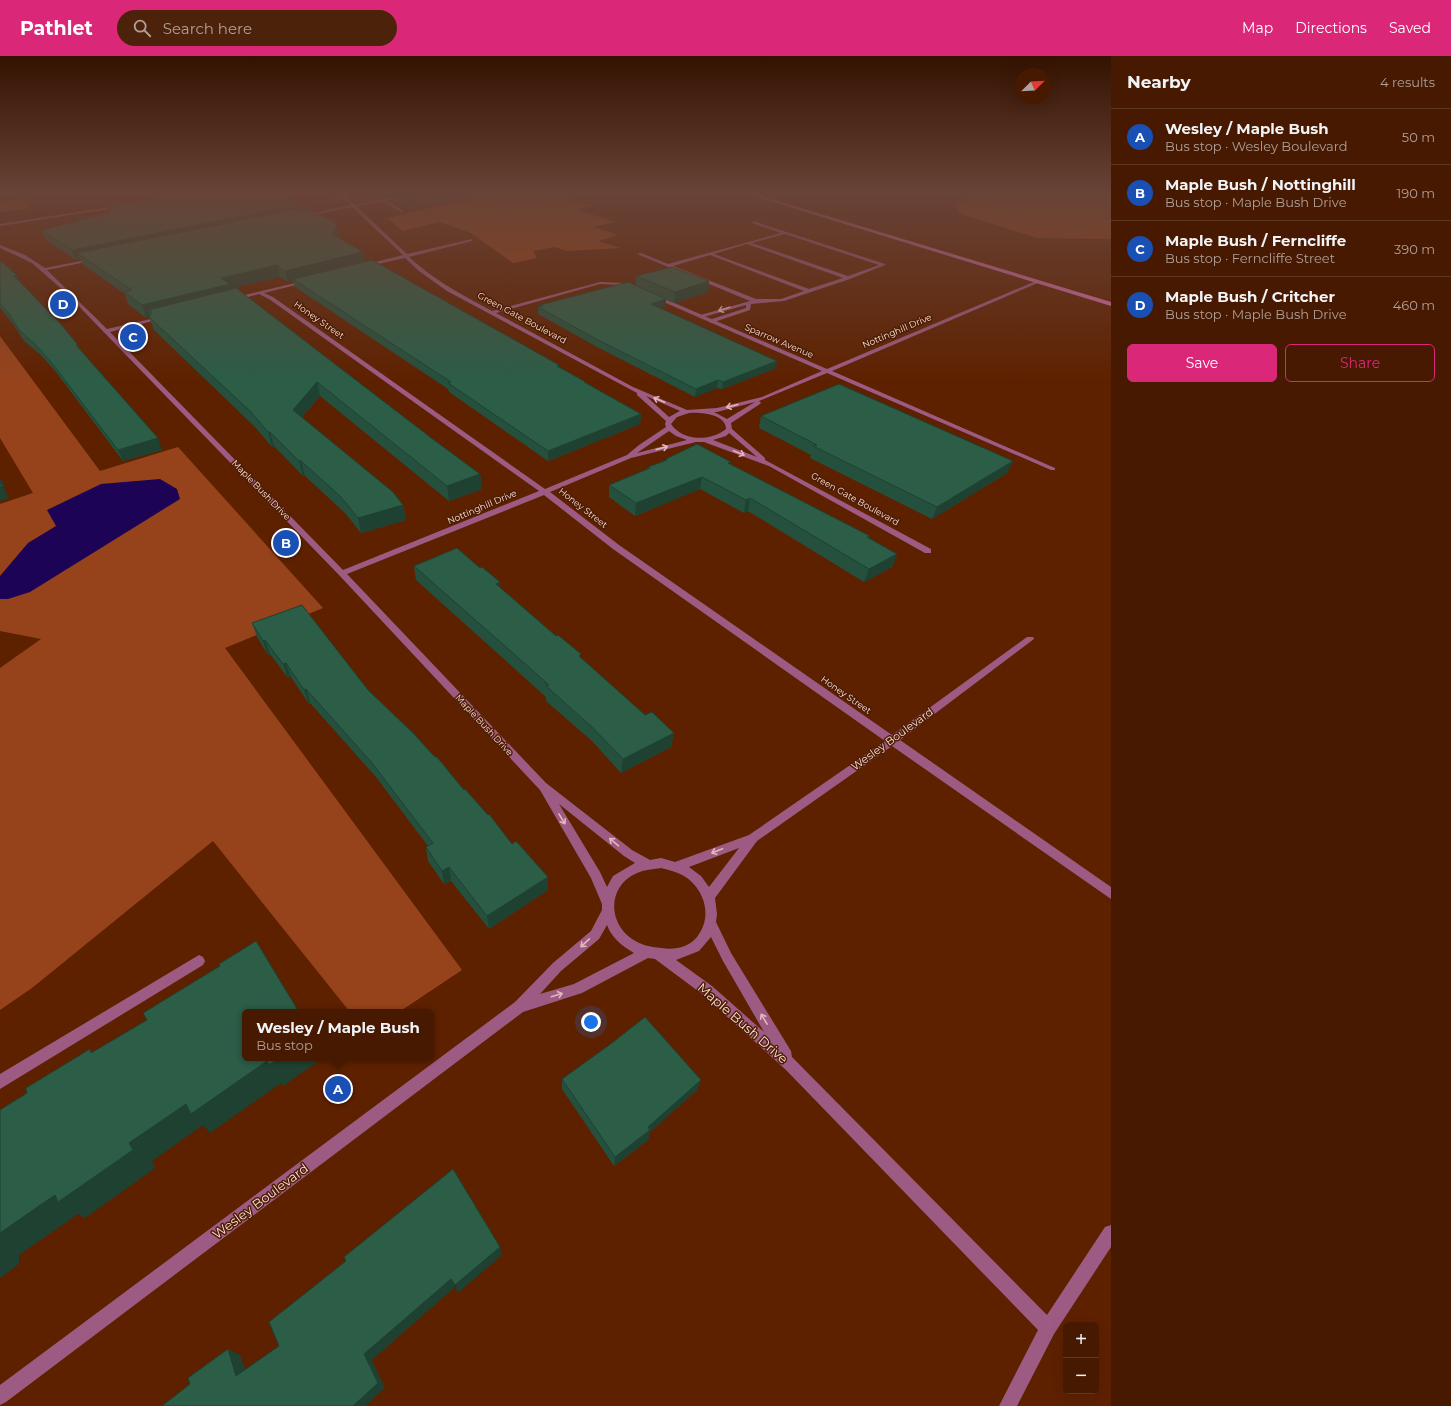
<!DOCTYPE html>
<html lang="en">
<head>
<meta charset="utf-8">
<style>
	:root { --surface:#461900; --page:#4d220a; --text:#f1f3f6; --muted:#b0a099; --line:#5e3822; --accent:#db2777 }
	body { margin:0; font-family:Montserrat,sans-serif; background:var(--page); color:var(--text) }
	.controls { position:absolute; right:12px; bottom:12px; display:grid; overflow:hidden; border-radius:6px; box-shadow:0 4px 16px #0002 }
	.controls button { width:36px; height:36px; display:grid; place-items:center; padding:0; border:0; border-bottom:1px solid var(--line); background:var(--surface); color:var(--text); font:20px sans-serif }
	.compass { position:absolute; left:1015px; top:12px; width:36px; height:36px; border-radius:50%; background:var(--surface); box-shadow:0 4px 16px #0002; rotate:66deg }
	.you { position:absolute; left:591px; top:966px; width:14px; height:14px; margin:-10px; border:3px solid #fff; border-radius:50%; background:#1a73e8; box-shadow:0 0 0 6px #1a73e833 }
	.badge { display:grid; place-items:center; width:26px; height:26px; border-radius:50%; background:var(--accent); color:#fff; font-size:13px; font-weight:700 }
	.pin { position:absolute; translate:-50% -50%; border:2px solid #fff; box-shadow:0 1px 4px #0006 }
	.popup { position:absolute; left:242px; top:953px; width:192px; height:52px; box-sizing:border-box; display:grid; place-content:center; border-radius:6px; background:var(--surface); filter:drop-shadow(0 1px 3px #0005); font-size:13px; white-space:nowrap; color:var(--muted) }
	.popup b { font-size:15px; color:var(--text) }
	.popup::after { content:''; position:absolute; left:50%; top:100%; margin-left:-8px; border:8px solid transparent; border-top-color:var(--surface) }
	.list { margin:0; padding:0; list-style:none }
	h2 { display:flex; justify-content:space-between; align-items:center; height:52px; margin:0; padding:0 16px; font-size:17px }
	h2 small { font-size:13px; font-weight:400; color:var(--muted) }
	.list li { display:grid; grid-template-columns:26px 1fr auto; gap:12px; align-items:center; box-sizing:border-box; height:56px; padding:0 16px; border-top:1px solid var(--line) }
	.list b { display:block; font-size:15px; white-space:nowrap }
	.list p { margin:0; font-size:13px; white-space:nowrap; color:var(--muted) }
	.list em { font-size:13px; font-style:normal; color:var(--muted) }
	.actions { display:flex; gap:8px; padding:12px 16px }
	.actions a { flex:1; padding:9px 0; border:1px solid var(--accent); border-radius:6px; text-align:center; font-size:14px; color:var(--accent) }
	.actions .main { background:var(--accent); color:#fff }
	.icon { flex:none; width:22px; height:22px; fill:none; stroke:currentColor; stroke-width:2; stroke-linecap:round; stroke-linejoin:round }
	.map { position:relative; flex:none; width:1111px; height:1350px; overflow:hidden }
	header { display:flex; align-items:center; gap:24px; box-sizing:border-box; height:56px; padding:0 20px; background:var(--accent); color:#fff }
	header strong { font-size:19px }
	nav { display:flex; gap:22px; margin-inline-start:auto; font-size:14px }
	.search { width:280px; height:36px; background:var(--page); display:flex; align-items:center; gap:10px; box-sizing:border-box; padding:0 14px; border-radius:22px; color:var(--muted); font-size:15px }
	main { display:flex }
	aside { flex:1; background:var(--surface) }
	.map>svg:first-child { display:block }
	.green { fill:#96431c }
	.forest { fill:#994013 }
	.water { fill:#1c0356 }
	.lines { fill:none; stroke-linecap:round; stroke-linejoin:round }
	.service { fill:#9d5b83; fill-rule:evenodd }
	.minor { fill:#9d5b83; fill-rule:evenodd }
	.secondary { fill:#d46cad; fill-rule:evenodd }
	.wall { fill:#25503d }
	.shaded-wall { fill:#1e4132 }
	.building { fill:#2b5d47; stroke:#1e4132 }
	.oneway { stroke:#e1b7ba }
	.labels { text-anchor:middle; stroke-width:3; stroke-linejoin:round; paint-order:stroke }
	.far-street-label { font-size:9px; fill:#feded1; stroke:#4c1d06 }
	.street-label { font-size:11px; fill:#feded1; stroke:#4c1d06 }
	.near-street-label { font-size:13px; fill:#feded1; stroke:#4c1d06 }
</style>
</head>
<body>
<header>
<strong>Pathlet</strong>
<div class="search"><svg class="icon" aria-label="search" viewBox="0 0 24 24"><circle cx="10" cy="10" r="6"/><path d="M15 15l6 6"/></svg>Search here</div>
<nav><a>Map</a><a>Directions</a><a>Saved</a></nav>
</header>
<main>
<div class="map">
<svg width="1111" height="1350" viewBox="0 0 1111 1350">
	<rect width="100%" height="100%" fill="#5e2100"/>
	<g class="green">
		<path d="M 25,143 L 29,152 L 0,156 L 0,146 Z"/>
		<path d="M 0,280 L 100,415 L 178,391 L 323,552 L 225,592 L 462,914 L 399,956 L 350,956 L 213,785 L 32,932 L 0,954 L 0,612 L 41,583 L 0,575 L 0,448 L 33,437 L 0,382 Z"/>
	</g>
	<g class="forest">
		<path d="M 500,136 L 556,136 L 553,138 L 593,150 L 576,153 L 615,166 L 593,171 L 619,179 L 598,185 L 620,192 L 568,195 L 554,191 L 533,195 L 537,202 L 513,207 L 471,177 L 439,166 L 403,175 L 387,162 Z"/>
		<path d="M 988,136 L 1111,136 L 1111,183 L 1037,182 L 959,157 L 955,145 L 993,139 Z"/>
	</g>
	<path class="water" d="M 160,423 L 177,433 L 180,443 L 30,536 L 8,543 L 0,543 L 0,520 L 28,487 L 56,470 L 47,454 L 101,428 Z"/>
	<g class="lines">
		<g class="service">
			<path d="M 414,136 L 423,136 L 387,144 L 403,155 L 402,157 L 383,145 L 352,151 L 350,150 Z"/>
			<path d="M 753,165 L 885,208 L 885,209 L 850,223 L 784,245 L 751,248 L 750,254 L 711,267 L 709,266 L 709,264 L 746,252 L 746,249 L 700,262 L 697,260 L 750,245 L 637,198 L 641,197 L 668,208 L 781,177 L 752,167 ZM 785,178 L 879,209 L 848,220 L 752,187 ZM 747,188 L 843,222 L 809,233 L 714,198 ZM 710,199 L 804,235 L 781,243 L 756,243 L 673,210 Z"/>
			<path d="M 199,899 L 203,901 L 205,905 L 203,909 L 0,1033 L 0,1018 Z"/>
		</g>
		<g class="minor">
			<path d="M 336,136 L 341,136 L 407,198 L 472,183 L 472,185 L 409,201 C 434,224 462,239 492,255 L 600,226 L 623,227 L 636,230 L 634,232 L 623,229 L 600,228 L 496,257 L 633,331 L 687,354 L 717,352 L 762,341 L 822,315 L 652,241 L 652,239 L 656,239 L 827,313 L 1036,225 L 1040,226 L 832,315 L 1055,412 L 1055,414 L 1051,414 L 827,317 L 759,345 L 761,347 L 760,348 L 731,367 L 732,373 L 765,402 L 765,404 L 931,493 L 931,497 L 925,497 L 769,410 L 704,386 L 696,386 L 631,402 L 550,436 L 619,489 L 892,679 L 1027,581 L 1033,581 L 1034,583 L 900,684 L 1111,831 L 1111,843 L 892,690 L 757,785 L 715,842 L 717,858 L 716,866 L 731,897 L 791,995 L 792,1001 L 1047,1259 L 1105,1171 L 1111,1169 L 1111,1191 L 1054,1278 L 1017,1350 L 999,1350 L 1038,1274 L 786,1014 L 702,938 L 655,903 L 648,902 L 582,937 L 523,956 L 6,1346 L 0,1349 L 0,1329 L 515,946 L 553,907 L 591,875 L 602,854 L 602,848 L 591,822 L 540,734 L 339,519 L 66,237 L 32,207 L 0,192 L 0,189 L 25,199 L 45,212 L 96,202 L 96,204 L 47,214 L 107,273 L 164,260 L 164,262 L 110,276 L 343,514 L 539,435 L 269,243 L 259,238 L 234,245 L 232,242 L 308,224 L 308,226 L 264,237 L 273,241 L 545,433 L 627,399 L 639,389 L 666,371 L 665,368 L 666,365 L 637,339 L 637,337 L 447,235 L 419,215 L 405,202 L 364,211 L 364,209 L 403,199 L 352,151 L 303,161 L 301,160 L 350,149 ZM 646,340 L 680,355 L 669,361 ZM 755,346 L 727,363 L 714,356 L 717,356 ZM 689,357 C 701,356 726,358 726,373 C 711,386 682,385 671,368 L 677,361 ZM 669,375 L 676,380 L 687,384 L 637,397 ZM 729,377 L 757,401 L 713,384 L 726,380 ZM 544,439 L 613,493 L 885,685 L 749,779 L 675,806 L 661,802 L 650,804 L 632,794 L 546,727 L 347,518 ZM 559,748 L 624,800 L 635,807 L 613,820 L 607,831 L 600,816 ZM 739,792 L 709,831 L 701,820 L 689,811 ZM 661,812 C 669,814 677,816 684,820 C 705,833 713,861 697,881 C 688,892 674,894 661,892 C 650,891 641,889 632,883 C 607,866 608,829 637,817 C 644,814 654,813 661,812 ZM 607,869 C 612,882 622,890 634,897 L 574,928 L 540,938 L 561,915 L 599,883 ZM 711,881 L 723,905 L 764,976 L 712,930 L 676,904 L 699,895 Z"/>
			<path d="M 123,149 L 122,151 L 0,170 L 0,168 Z"/>
		</g>
		<path class="secondary" d="M 748,136 L 1111,246 L 1111,250 L 741,136 Z"/>
	</g>
	<g class="wall">
		<path d="M 330,136 L 338,136 L 339,140 Z"/>
		<path d="M 344,136 L 485,136 L 410,152 L 392,144 L 392,139 L 385,141 L 377,141 L 371,137 L 349,142 Z"/>
		<path d="M 300,152 L 337,168 L 339,179 L 338,181 L 365,205 L 559,309 L 559,311 L 586,327 L 641,358 L 640,368 L 548,405 L 449,336 L 448,333 L 295,231 L 293,225 L 288,226 L 280,221 L 231,232 L 231,233 L 434,384 L 480,418 L 482,433 L 449,445 L 320,340 L 302,361 L 403,449 L 406,464 L 361,477 L 345,457 L 305,420 L 303,420 L 274,390 L 272,391 L 255,371 L 154,274 L 149,261 L 146,262 L 128,248 L 125,238 L 82,208 L 80,203 L 76,204 L 46,184 L 42,174 Z"/>
		<path d="M 0,205 L 12,214 L 13,216 L 17,219 L 19,225 L 80,293 L 162,394 L 123,405 L 56,316 L 41,299 L 24,285 L 14,269 L 0,252 Z"/>
		<path d="M 636,220 L 708,236 L 674,247 L 666,244 L 666,250 L 660,252 L 776,312 L 722,333 L 717,332 L 695,341 L 599,292 L 538,258 L 538,251 L 540,251 L 540,249 L 636,230 Z"/>
		<path d="M 761,360 L 1013,405 L 1007,417 L 932,463 L 810,402 L 811,399 L 759,372 Z"/>
		<path d="M 666,403 L 731,409 L 870,480 L 869,482 L 897,498 L 892,511 L 864,526 L 748,455 L 744,457 L 700,433 L 635,460 L 609,441 L 609,429 L 647,414 L 648,411 L 666,404 Z"/>
		<path d="M 414,510 L 501,532 L 556,580 L 581,602 L 645,659 L 674,677 L 671,691 L 621,717 L 592,685 L 546,645 L 546,641 L 416,524 Z"/>
		<path d="M 252,567 L 368,634 L 464,734 L 512,788 L 548,821 L 548,834 L 489,873 L 451,825 L 444,828 L 428,805 L 426,791 L 428,790 L 376,721 L 310,647 L 309,648 L 291,621 L 288,622 L 270,598 L 268,599 L 257,581 Z"/>
		<path d="M 562,1023 L 697,1034 L 650,1076 L 648,1084 L 614,1110 L 562,1033 Z"/>
	</g>
	<g class="shaded-wall">
		<path d="M 348,136 L 370,136 L 371,137 L 349,142 Z"/>
		<path d="M 384,136 L 391,136 L 392,139 L 385,141 Z"/>
		<path d="M 425,136 L 485,136 L 410,152 L 408,140 Z"/>
		<path d="M 299,149 L 301,158 L 77,197 L 80,203 L 76,204 L 72,194 Z"/>
		<path d="M 337,168 L 339,179 L 334,189 L 332,178 Z"/>
		<path d="M 363,196 L 365,207 L 293,223 L 293,225 L 288,226 L 285,215 Z"/>
		<path d="M 277,209 L 280,221 L 231,232 L 233,240 L 152,256 L 148,254 L 151,261 L 146,262 L 142,249 L 221,222 Z"/>
		<path d="M 10,214 L 12,214 L 14,220 L 17,219 L 21,229 Z"/>
		<path d="M 709,225 L 708,236 L 674,247 L 675,236 Z"/>
		<path d="M 666,243 L 666,250 L 651,255 L 651,248 Z"/>
		<path d="M 777,305 L 776,312 L 722,333 L 723,326 Z"/>
		<path d="M 718,324 L 717,332 L 695,341 L 696,333 Z"/>
		<path d="M 317,326 L 320,340 L 296,368 L 293,354 Z"/>
		<path d="M 641,358 L 640,368 L 548,405 L 548,395 Z"/>
		<path d="M 268,376 L 270,376 L 274,390 L 272,391 Z"/>
		<path d="M 158,382 L 162,394 L 123,405 L 118,394 Z"/>
		<path d="M 299,405 L 301,405 L 305,420 L 303,420 Z"/>
		<path d="M 1013,405 L 1007,417 L 932,463 L 937,451 Z"/>
		<path d="M 480,418 L 482,433 L 449,445 L 447,430 Z"/>
		<path d="M 702,421 L 700,433 L 635,460 L 636,447 Z"/>
		<path d="M 0,422 L 5,431 L 3,431 L 9,442 L 0,445 Z"/>
		<path d="M 750,442 L 748,455 L 744,457 L 746,444 Z"/>
		<path d="M 403,449 L 406,464 L 361,477 L 358,462 Z"/>
		<path d="M 897,498 L 892,511 L 864,526 L 869,513 Z"/>
		<path d="M 500,526 L 501,540 L 496,528 Z"/>
		<path d="M 265,584 L 270,598 L 268,599 L 263,585 Z"/>
		<path d="M 286,607 L 291,621 L 288,622 L 283,608 Z"/>
		<path d="M 306,633 L 310,647 L 309,648 L 304,634 Z"/>
		<path d="M 674,677 L 671,691 L 621,717 L 623,703 Z"/>
		<path d="M 449,811 L 451,825 L 444,828 L 442,815 Z"/>
		<path d="M 548,821 L 548,834 L 489,873 L 487,860 Z"/>
		<path d="M 279,1002 L 323,1002 L 283,1030 L 281,1027 L 210,1077 L 203,1069 L 152,1105 L 155,1112 L 85,1162 L 78,1158 L 19,1199 L 19,1208 L 0,1222 L 0,1177 L 186,1048 L 267,1005 Z"/>
		<path d="M 701,1024 L 697,1034 L 650,1076 L 648,1084 L 614,1110 L 615,1101 L 648,1071 Z"/>
		<path d="M 500,1191 L 502,1199 L 458,1237 L 455,1229 Z"/>
		<path d="M 451,1223 L 455,1231 L 372,1304 L 385,1332 L 365,1350 L 353,1350 L 364,1298 Z"/>
		<path d="M 228,1293 L 240,1299 L 249,1324 L 236,1320 Z"/>
	</g>
	<g class="building">
		<path d="M 207,136 L 276,136 L 299,149 L 72,194 L 42,174 L 110,157 L 109,150 Z"/>
		<path d="M 401,136 L 425,136 L 408,140 Z"/>
		<path d="M 306,151 L 337,168 L 332,178 L 363,196 L 285,215 L 277,209 L 221,222 L 230,228 L 142,249 L 124,236 L 132,234 L 77,197 Z"/>
		<path d="M 372,204 L 559,309 L 557,310 L 586,326 L 584,326 L 641,358 L 548,395 L 448,327 L 451,326 L 293,223 Z"/>
		<path d="M 0,205 L 12,214 L 10,214 L 17,219 L 14,220 L 59,266 L 78,289 L 76,289 L 158,382 L 118,394 L 51,306 L 36,289 L 19,274 L 10,259 L 0,248 Z"/>
		<path d="M 672,211 L 709,225 L 675,236 L 636,220 Z"/>
		<path d="M 628,226 L 666,243 L 651,248 L 777,305 L 723,326 L 718,324 L 696,333 L 600,285 L 538,251 L 543,250 L 540,249 Z"/>
		<path d="M 236,232 L 434,384 L 480,418 L 447,430 L 317,326 L 293,354 L 393,436 L 403,449 L 358,462 L 341,441 L 301,405 L 299,405 L 270,376 L 268,376 L 251,356 L 149,261 L 152,256 L 148,254 Z"/>
		<path d="M 839,328 L 1013,405 L 937,451 L 813,390 L 817,389 L 761,360 Z"/>
		<path d="M 697,388 L 731,406 L 728,407 L 870,480 L 867,481 L 897,498 L 869,513 L 750,442 L 746,444 L 702,421 L 636,447 L 609,429 L 650,412 L 648,411 L 667,404 L 666,403 Z"/>
		<path d="M 0,427 L 3,431 L 0,431 Z"/>
		<path d="M 457,492 L 480,512 L 482,511 L 500,526 L 496,528 L 556,580 L 558,579 L 581,598 L 579,600 L 645,659 L 652,656 L 674,677 L 623,703 L 592,671 L 546,630 L 549,629 L 414,510 Z"/>
		<path d="M 302,549 L 368,634 L 413,677 L 435,701 L 437,701 L 464,734 L 465,733 L 488,759 L 489,758 L 512,788 L 516,785 L 548,821 L 487,860 L 449,811 L 442,815 L 426,791 L 433,787 L 372,707 L 306,633 L 304,634 L 286,607 L 283,608 L 265,584 L 263,585 L 252,567 Z"/>
		<path d="M 256,885 L 299,956 L 245,956 L 245,1002 L 279,1002 L 269,1009 L 267,1005 L 191,1058 L 186,1048 L 129,1087 L 133,1094 L 58,1146 L 55,1139 L 0,1177 L 0,1054 L 27,1037 L 26,1032 L 90,993 L 91,997 L 147,964 L 143,957 L 220,910 L 219,908 Z"/>
		<path d="M 645,961 L 701,1024 L 648,1071 L 650,1074 L 615,1101 L 562,1023 L 612,987 Z"/>
		<path d="M 453,1113 L 500,1191 L 455,1229 L 451,1223 L 364,1298 L 378,1327 L 353,1350 L 162,1350 L 190,1328 L 188,1322 L 228,1293 L 236,1320 L 279,1290 L 269,1266 L 346,1205 L 344,1201 Z"/>
	</g>
	<defs><path id="oneway-shaft" d="M-6 0H5M1.5-3L5.5 0L1.5 3" fill="none" stroke-width="1.6" stroke-linecap="round" stroke-linejoin="round"/></defs>
	<g class="oneway">
		<use href="#oneway-shaft" transform="translate(724 253) rotate(162)"/>
		<use href="#oneway-shaft" transform="translate(659 344) rotate(-157)"/>
		<use href="#oneway-shaft" transform="translate(732 350) rotate(166)"/>
		<use href="#oneway-shaft" transform="translate(662 392) rotate(-15)"/>
		<use href="#oneway-shaft" transform="translate(739 397) rotate(22)"/>
		<use href="#oneway-shaft" transform="translate(562 763) rotate(58)"/>
		<use href="#oneway-shaft" transform="translate(614 786) rotate(-140)"/>
		<use href="#oneway-shaft" transform="translate(717 795) rotate(159)"/>
		<use href="#oneway-shaft" transform="translate(585 887) rotate(137)"/>
		<use href="#oneway-shaft" transform="translate(557 939) rotate(-17)"/>
		<use href="#oneway-shaft" transform="translate(764 963) rotate(-121)"/>
	</g>
	<linearGradient id="sky" x2="0" y2="1"><stop stop-color="#341200"/><stop offset="0.42" stop-color="#684337"/><stop offset="1" stop-color="#684337" stop-opacity="0"/></linearGradient>
	<rect width="1111" height="325" fill="url(#sky)"/>
	<g class="labels">
		<g class="far-street-label">
			<text transform="translate(522 262) rotate(28)" y="3">Green Gate Boulevard</text>
			<text transform="translate(319 264) rotate(35)" y="3">Honey Street</text>
			<text transform="translate(897 275) rotate(-23)" y="3">Nottinghill Drive</text>
			<text transform="translate(779 285) rotate(23)" y="3">Sparrow Avenue</text>
			<text transform="translate(261 434) rotate(46)" y="3">Maple Bush Drive</text>
			<text transform="translate(855 443) rotate(29)" y="3">Green Gate Boulevard</text>
			<text transform="translate(482 451) rotate(-23)" y="3">Nottinghill Drive</text>
			<text transform="translate(583 452) rotate(38)" y="3">Honey Street</text>
			<text transform="translate(846 639) rotate(35)" y="3">Honey Street</text>
			<text transform="translate(484 669) rotate(47)" y="3">Maple Bush Drive</text>
		</g>
		<g class="street-label">
			<text transform="translate(892 683) rotate(-36)" y="4">Wesley Boulevard</text>
		</g>
		<g class="near-street-label">
			<text transform="translate(743 967) rotate(41)" y="5">Maple Bush Drive</text>
			<text transform="translate(260 1145) rotate(-37)" y="5">Wesley Boulevard</text>
		</g>
	</g>
</svg>
<div class="controls">
<button>+</button>
<button>−</button>
</div>
<svg class="compass" viewBox="-18 -18 36 36"><path d="M0-13l5 13h-10z" fill="#e53935"/><path d="M0 13l5-13h-10z" fill="#b0a099"/></svg>
<div class="you"></div>
<div class="pin badge" style="left:338px;top:1033px;background:#1a4fb4">A</div>
<div class="popup"><b>Wesley / Maple Bush</b>Bus stop</div>
<div class="pin badge" style="left:286px;top:487px;background:#1a4fb4">B</div>
<div class="pin badge" style="left:133px;top:281px;background:#1a4fb4">C</div>
<div class="pin badge" style="left:63px;top:248px;background:#1a4fb4">D</div>
</div>
<aside>
<h2>Nearby<small>4 results</small></h2>
<ul class="list">
<li><span class="badge" style="background:#1a4fb4">A</span><div><b>Wesley / Maple Bush</b><p>Bus stop · Wesley Boulevard</p></div><em>50 m</em></li>
<li><span class="badge" style="background:#1a4fb4">B</span><div><b>Maple Bush / Nottinghill</b><p>Bus stop · Maple Bush Drive</p></div><em>190 m</em></li>
<li><span class="badge" style="background:#1a4fb4">C</span><div><b>Maple Bush / Ferncliffe</b><p>Bus stop · Ferncliffe Street</p></div><em>390 m</em></li>
<li><span class="badge" style="background:#1a4fb4">D</span><div><b>Maple Bush / Critcher</b><p>Bus stop · Maple Bush Drive</p></div><em>460 m</em></li>
</ul>
<div class="actions"><a class="main">Save</a><a>Share</a></div>
</aside>
</main>
</body>
</html>
